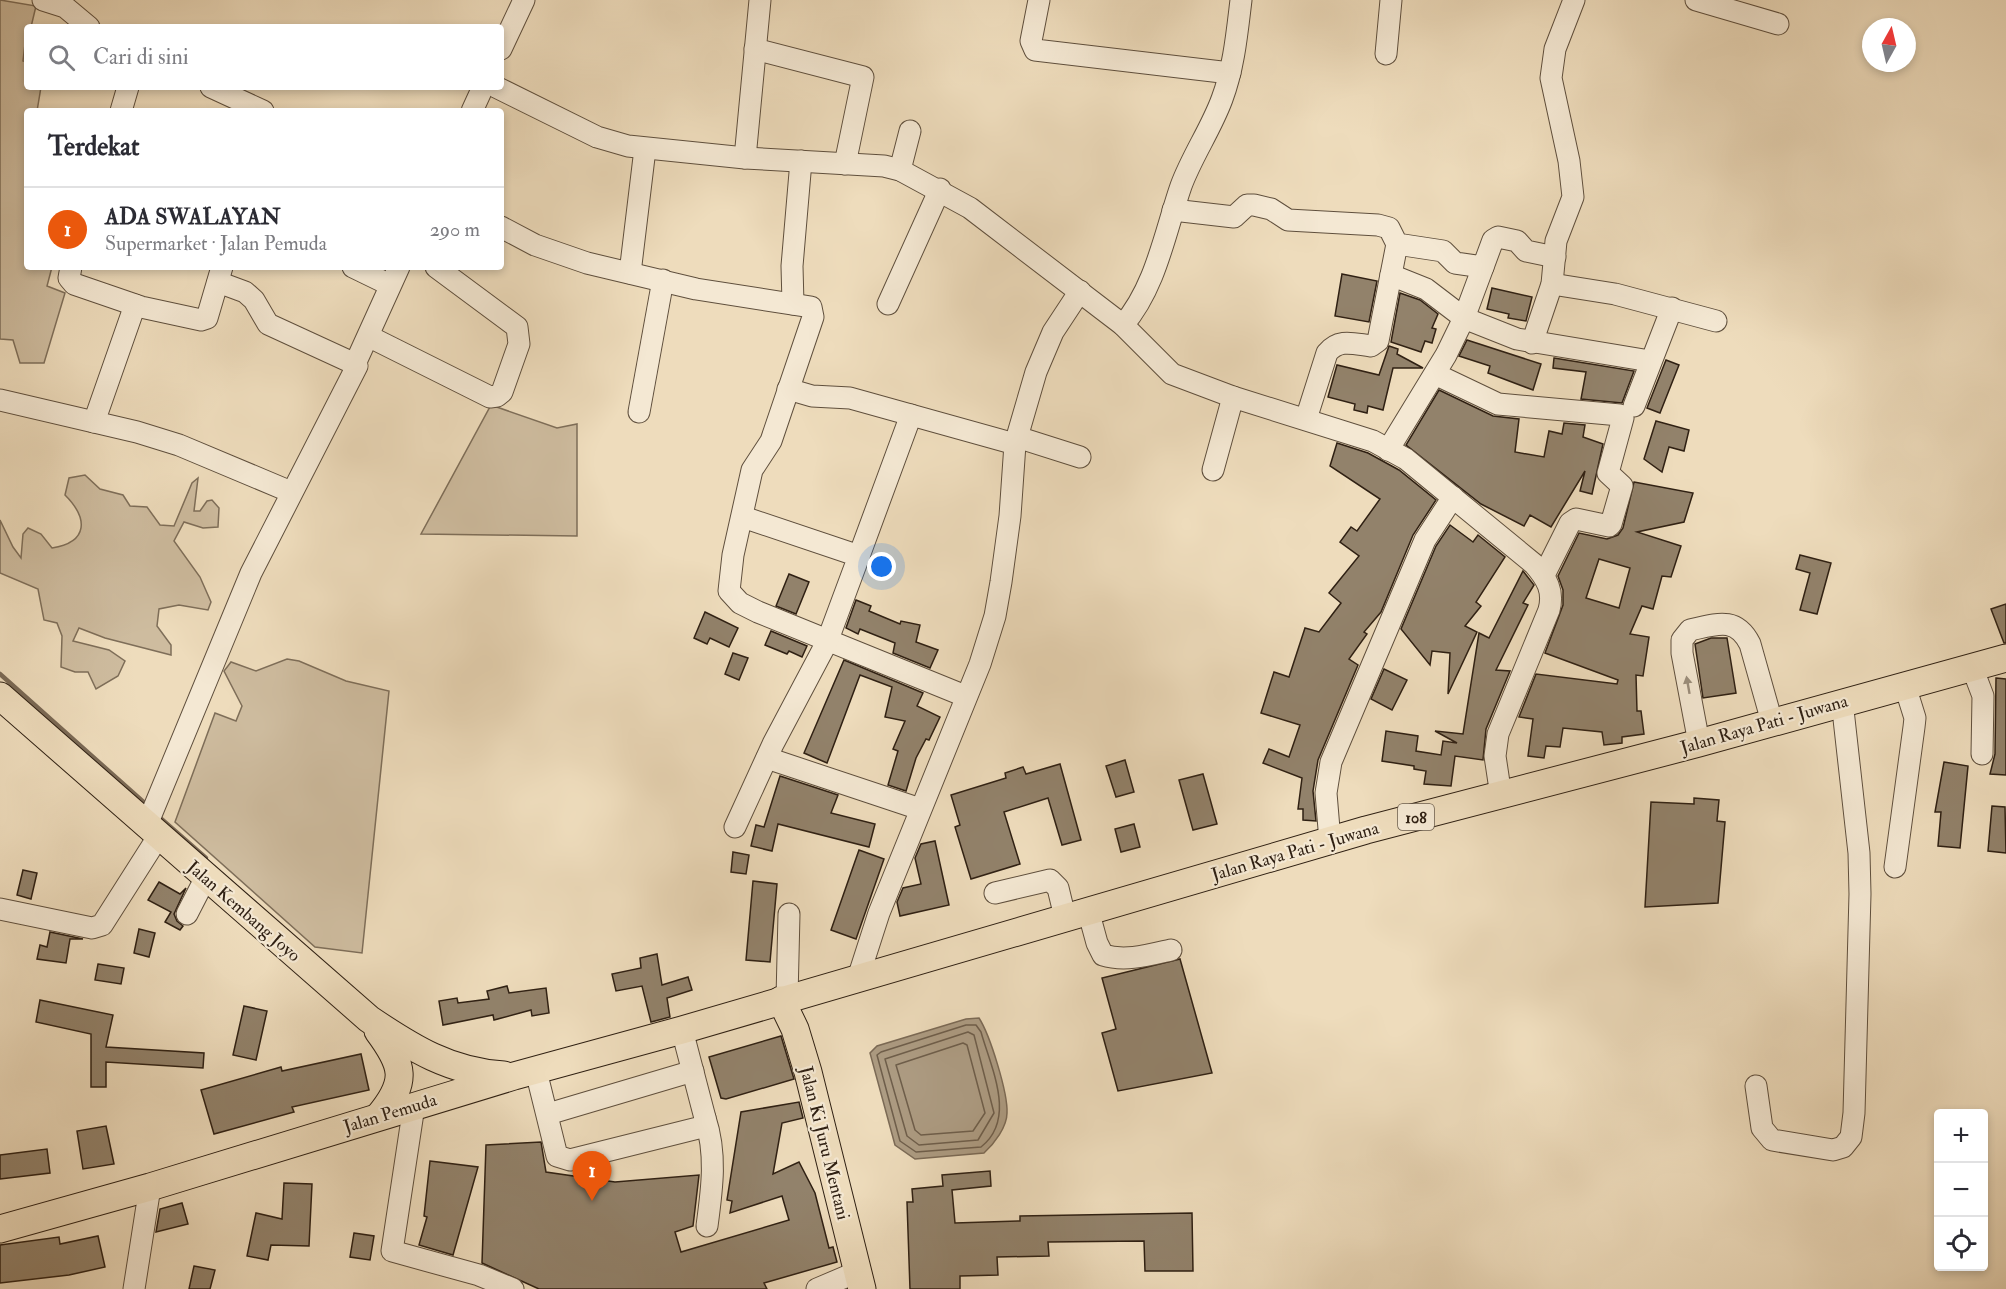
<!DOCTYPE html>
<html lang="id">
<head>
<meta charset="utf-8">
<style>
	:root { --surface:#fff; --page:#f2f2f3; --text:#2b2b33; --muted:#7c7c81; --line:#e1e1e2; --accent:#ea580c }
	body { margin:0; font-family:"IM FELL Double Pica",serif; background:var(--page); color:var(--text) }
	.controls { position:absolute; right:18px; bottom:18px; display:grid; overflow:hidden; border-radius:6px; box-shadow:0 3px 9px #0003 }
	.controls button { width:54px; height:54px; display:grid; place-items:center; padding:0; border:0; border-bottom:2px solid var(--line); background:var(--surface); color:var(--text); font:30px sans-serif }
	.compass { position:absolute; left:1862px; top:18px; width:54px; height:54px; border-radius:50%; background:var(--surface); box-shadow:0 3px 9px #0003; rotate:8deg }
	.you { position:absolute; left:882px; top:567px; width:21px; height:21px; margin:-15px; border:4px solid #fff; border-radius:50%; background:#1a73e8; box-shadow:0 0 0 9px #1a73e833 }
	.badge { display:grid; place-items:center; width:39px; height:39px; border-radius:50%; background:var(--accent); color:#fff; font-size:20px; font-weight:700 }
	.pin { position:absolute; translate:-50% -50px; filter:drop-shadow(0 2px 3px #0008) }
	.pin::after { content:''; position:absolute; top:32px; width:21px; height:18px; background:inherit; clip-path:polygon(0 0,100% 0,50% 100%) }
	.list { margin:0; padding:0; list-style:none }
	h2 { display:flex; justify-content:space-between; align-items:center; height:78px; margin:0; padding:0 24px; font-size:26px }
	h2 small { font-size:20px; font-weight:400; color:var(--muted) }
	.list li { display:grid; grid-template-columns:39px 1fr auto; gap:18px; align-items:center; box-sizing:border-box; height:84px; padding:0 24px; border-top:2px solid var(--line) }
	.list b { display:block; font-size:22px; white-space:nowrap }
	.list p { margin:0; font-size:20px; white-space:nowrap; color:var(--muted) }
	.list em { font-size:20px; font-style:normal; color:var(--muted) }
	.icon { flex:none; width:33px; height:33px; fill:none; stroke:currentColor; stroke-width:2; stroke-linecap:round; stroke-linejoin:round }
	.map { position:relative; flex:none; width:2006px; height:1289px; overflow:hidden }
	.search { position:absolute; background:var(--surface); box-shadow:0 3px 9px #0003; left:24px; top:24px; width:480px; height:66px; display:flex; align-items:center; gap:15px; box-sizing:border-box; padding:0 21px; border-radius:6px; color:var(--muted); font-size:22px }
	.panel { position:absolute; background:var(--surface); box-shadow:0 3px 9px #0003; left:24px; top:108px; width:480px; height:162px; border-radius:6px }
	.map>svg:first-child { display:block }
	.green { fill:#cebc9f; stroke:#7e6e59; stroke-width:1.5 }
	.water { fill:#ad9c83; stroke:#7b6a56; stroke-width:1.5 }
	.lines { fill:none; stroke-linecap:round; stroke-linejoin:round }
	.shore { stroke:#6e5e4b; stroke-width:1.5 }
	.stream { stroke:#7b6a56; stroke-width:4.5 }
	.building { fill:#92826b; stroke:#2f2013; stroke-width:1.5; fill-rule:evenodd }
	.minor-casing { stroke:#5f4f3d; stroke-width:23 }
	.major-casing { stroke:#2f2013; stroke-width:29 }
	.minor { stroke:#f4e8d3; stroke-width:21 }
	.major { stroke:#eedcbc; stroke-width:27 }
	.oneway { fill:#9b8e7d }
	.labels { text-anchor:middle; stroke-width:4.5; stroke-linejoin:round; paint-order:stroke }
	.shield { fill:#f4e8d3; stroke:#6a5c4d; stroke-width:1.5 }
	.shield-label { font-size:16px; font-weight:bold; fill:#2f2013 }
	.street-label { font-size:18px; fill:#2f2013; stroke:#f4e8d3 }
</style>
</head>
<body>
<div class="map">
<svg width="2006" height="1289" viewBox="0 0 2006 1289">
	<rect width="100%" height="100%" fill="#eedcbc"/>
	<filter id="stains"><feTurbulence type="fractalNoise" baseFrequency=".00333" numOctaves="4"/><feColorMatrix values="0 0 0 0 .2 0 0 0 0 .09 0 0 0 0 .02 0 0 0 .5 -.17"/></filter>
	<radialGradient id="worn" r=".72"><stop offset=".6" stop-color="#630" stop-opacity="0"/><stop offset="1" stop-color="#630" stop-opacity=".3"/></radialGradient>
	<g class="green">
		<path d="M 0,0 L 36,6 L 31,27 L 27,27 L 23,61 L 27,62 L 27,87 L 41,87 L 37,111 L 27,111 L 27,267 L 52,267 L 47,286 L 65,293 L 44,363 L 20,363 L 13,340 L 0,339 Z"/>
		<path d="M 491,405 L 557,428 L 577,424 L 577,536 L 421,534 Z"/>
		<path d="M 85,475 L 100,489 L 123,495 L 130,506 L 147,507 L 160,525 L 174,526 L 192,483 L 198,478 L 194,511 L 200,511 L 207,501 L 212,500 L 219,508 L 218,527 L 203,528 L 184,522 L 174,541 L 200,577 L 211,602 L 208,610 L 179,605 L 159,609 L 157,626 L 171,645 L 171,655 L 105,638 L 79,628 L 73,641 L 109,650 L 125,661 L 118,676 L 96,689 L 88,672 L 75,672 L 61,667 L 62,636 L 57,623 L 44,620 L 38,589 L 0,573 L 0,520 L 13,547 L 21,558 L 23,534 L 28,528 L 41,534 L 52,548 C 89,542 88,518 65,495 L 69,478 Z"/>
		<path d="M 287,659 L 299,661 L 346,681 L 389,691 L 362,953 L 315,947 L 175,822 L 215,713 L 236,721 L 242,706 L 224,671 L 231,662 L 256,671 Z"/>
	</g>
	<path class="water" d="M 979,1018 C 990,1035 1008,1093 1007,1113 C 1007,1127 994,1144 984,1153 L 915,1159 L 895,1145 L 870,1053 L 877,1046 L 966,1019 Z"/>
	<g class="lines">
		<g class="shore">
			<path d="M 966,1025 L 976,1025 L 981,1032 C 991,1068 1017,1119 981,1147 L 916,1152 L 900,1141 L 877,1055 L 881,1052 Z"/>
			<path d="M 968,1032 L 974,1035 L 994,1113 L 978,1140 L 919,1145 L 907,1136 L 885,1059 Z"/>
			<path d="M 963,1043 L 967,1045 L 985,1113 L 973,1131 L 921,1135 L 915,1130 L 896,1065 Z"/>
		</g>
		<g class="stream">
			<path d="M 0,674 L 148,806"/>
			<path d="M 158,816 L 206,858"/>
		</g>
	</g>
	<g class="building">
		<path d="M 1342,274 L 1377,281 L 1369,322 L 1335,316 Z"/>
		<path d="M 1492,288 L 1532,297 L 1526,321 L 1508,318 L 1509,314 L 1487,309 Z"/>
		<path d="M 1400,293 L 1420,300 L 1438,314 L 1432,328 L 1436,329 L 1432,343 L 1425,341 L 1421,352 L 1391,342 Z"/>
		<path d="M 1467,340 L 1541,364 L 1533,390 L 1488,373 L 1490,366 L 1459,356 Z"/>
		<path d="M 1389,346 L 1398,349 L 1397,354 L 1423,368 L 1393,368 L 1383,410 L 1368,406 L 1367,413 L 1354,410 L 1355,404 L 1328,397 L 1337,365 L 1379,375 Z"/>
		<path d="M 1554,358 L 1634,371 L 1622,403 L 1581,399 L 1586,372 L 1553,368 Z"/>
		<path d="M 1666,360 L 1679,365 L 1660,413 L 1647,408 Z"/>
		<path d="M 1439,390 L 1493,416 L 1519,419 L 1515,452 L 1544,457 L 1549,431 L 1562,434 L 1564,423 L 1585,425 L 1583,437 L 1603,444 L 1592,494 L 1580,491 L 1585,471 L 1551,527 L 1530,515 L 1524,526 L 1481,504 L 1406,445 Z"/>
		<path d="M 1656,421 L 1689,430 L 1684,451 L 1669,447 L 1662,472 L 1644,459 Z"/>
		<path d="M 1337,443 L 1368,453 L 1399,470 L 1436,500 L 1413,535 L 1381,612 L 1364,632 L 1367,634 L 1349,659 L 1358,665 L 1318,760 L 1313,791 L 1316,821 L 1303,820 L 1303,809 L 1298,809 L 1302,778 L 1263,763 L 1269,749 L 1289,757 L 1300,725 L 1261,713 L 1274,672 L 1289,677 L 1305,628 L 1319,632 L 1341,603 L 1329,593 L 1359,556 L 1340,542 L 1351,527 L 1357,531 L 1380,499 L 1330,466 Z"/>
		<path d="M 1634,482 L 1693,493 L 1684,522 L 1637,532 L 1681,546 L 1671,577 L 1662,576 L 1653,609 L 1642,606 L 1630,634 L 1649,637 L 1643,676 L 1636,675 L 1637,711 L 1641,711 L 1644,734 L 1622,737 L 1622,743 L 1604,745 L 1602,732 L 1563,728 L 1560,747 L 1546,746 L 1544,758 L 1528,756 L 1533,719 L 1519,717 L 1536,674 L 1617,684 L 1618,680 L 1545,653 L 1563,605 L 1563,590 L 1558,576 L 1579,533 L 1607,539 L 1618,535 L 1623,528 ZM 1599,559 L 1630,568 L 1619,608 L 1586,598 Z"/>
		<path d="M 1450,525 L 1473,542 L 1478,535 L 1505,557 L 1476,602 L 1481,606 L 1465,626 L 1477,632 L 1448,694 L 1450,653 L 1432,651 L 1430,665 L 1401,629 L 1436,546 Z"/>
		<path d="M 1800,555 L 1831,563 L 1817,614 L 1800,610 L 1810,573 L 1796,569 Z"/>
		<path d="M 1523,571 L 1534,585 L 1523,603 L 1528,605 L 1496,670 L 1510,671 L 1486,729 L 1483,760 L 1455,756 L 1451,786 L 1424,784 L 1426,771 L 1414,769 L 1414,766 L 1382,761 L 1386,731 L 1418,736 L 1416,751 L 1441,755 L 1443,741 L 1457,743 L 1435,731 L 1463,734 L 1479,633 L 1489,638 Z"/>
		<path d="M 789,574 L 809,582 L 796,614 L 776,606 Z"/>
		<path d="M 856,600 L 871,606 L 869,611 L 900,624 L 901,621 L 920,625 L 916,642 L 938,650 L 930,668 L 893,653 L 895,643 L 860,629 L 858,634 L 846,628 Z"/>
		<path d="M 2006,604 L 2006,643 L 2004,643 L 1991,609 Z"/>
		<path d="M 705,612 L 738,628 L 729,647 L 710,638 L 707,644 L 694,638 Z"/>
		<path d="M 771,631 L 807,646 L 802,657 L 789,651 L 787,654 L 765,645 Z"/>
		<path d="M 1711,638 L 1727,638 L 1736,693 L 1703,698 L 1695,644 Z"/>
		<path d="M 733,653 L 748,658 L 739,680 L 725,674 Z"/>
		<path d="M 844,660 L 923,693 L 917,706 L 940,717 L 929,740 L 926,739 L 916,758 L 906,791 L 888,785 L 898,751 L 893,749 L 905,721 L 885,717 L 892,687 L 860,675 L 827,763 L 804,753 Z"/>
		<path d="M 1384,669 L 1407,680 L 1392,710 L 1371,699 Z"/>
		<path d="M 1996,678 L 2006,679 L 2006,775 L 1990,774 L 1995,754 Z"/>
		<path d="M 1125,760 L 1134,792 L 1116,797 L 1106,766 Z"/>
		<path d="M 1944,762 L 1968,766 L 1960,848 L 1938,846 L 1941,812 L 1935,812 Z"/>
		<path d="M 1060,764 L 1081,840 L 1062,845 L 1048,798 L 1004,812 L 1020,864 L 971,879 L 955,827 L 960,825 L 951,795 L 1006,778 L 1005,773 L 1023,767 L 1026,774 Z"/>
		<path d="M 1203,774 L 1217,824 L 1193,830 L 1179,780 Z"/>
		<path d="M 780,776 L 838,795 L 831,813 L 875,824 L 869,847 L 778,824 L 772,851 L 751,846 L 756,825 L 764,827 Z"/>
		<path d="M 1694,798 L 1719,800 L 1717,821 L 1725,822 L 1718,903 L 1645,907 L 1651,802 L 1694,804 Z"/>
		<path d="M 1992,806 L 2005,807 L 2006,853 L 1988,851 Z"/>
		<path d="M 1134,824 L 1140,847 L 1121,852 L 1115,829 Z"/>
		<path d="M 935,841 L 949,905 L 900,916 L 897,902 L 903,888 L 921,884 L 915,858 L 921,844 Z"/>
		<path d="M 859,850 L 884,859 L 856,939 L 831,930 Z"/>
		<path d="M 733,852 L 749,855 L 746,874 L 731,872 Z"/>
		<path d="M 23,870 L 37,873 L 31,899 L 17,895 Z"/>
		<path d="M 753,881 L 777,884 L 770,962 L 746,960 Z"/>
		<path d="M 159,882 L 180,894 L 186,888 L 174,914 L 177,921 L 183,926 L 180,930 L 165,922 L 171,912 L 148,900 Z"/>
		<path d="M 139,929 L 155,933 L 149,957 L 134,953 Z"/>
		<path d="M 50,932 L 83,939 L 70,939 L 66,963 L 37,959 L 40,945 L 47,947 Z"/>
		<path d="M 657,954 L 662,985 L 688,977 L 692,990 L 667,998 L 670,1017 L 651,1022 L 642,986 L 616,991 L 612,974 L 641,968 L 640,958 Z"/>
		<path d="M 1180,959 L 1212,1073 L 1118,1091 L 1102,1033 L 1116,1029 L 1102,978 Z"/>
		<path d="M 98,964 L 124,968 L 121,984 L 95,980 Z"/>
		<path d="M 507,986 L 509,993 L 546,988 L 549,1013 L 532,1016 L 531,1010 L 494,1020 L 493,1015 L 443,1025 L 439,1001 L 457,998 L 458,1003 L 489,999 L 487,991 Z"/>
		<path d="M 40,1000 L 113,1015 L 106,1047 L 204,1053 L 203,1068 L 106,1062 L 106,1087 L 91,1087 L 91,1034 L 36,1022 Z"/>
		<path d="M 244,1006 L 267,1011 L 256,1060 L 233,1055 Z"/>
		<path d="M 781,1036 L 794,1079 L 726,1099 L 721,1098 L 709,1057 Z"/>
		<path d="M 361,1054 L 369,1090 L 292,1107 L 294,1112 L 214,1134 L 201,1090 L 281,1067 L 282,1071 Z"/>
		<path d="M 799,1102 L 803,1118 L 782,1123 L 773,1174 L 799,1162 L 815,1193 L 829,1248 L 833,1247 L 837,1262 L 764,1283 L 767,1289 L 539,1289 L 482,1263 L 486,1145 L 541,1142 L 546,1172 L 615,1182 L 699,1175 L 693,1226 L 675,1232 L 681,1252 L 789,1220 L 782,1196 L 730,1213 L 732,1201 L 727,1200 L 741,1112 Z"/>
		<path d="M 106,1126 L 114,1164 L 83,1169 L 77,1131 Z"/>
		<path d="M 47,1149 L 50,1173 L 0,1179 L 0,1155 Z"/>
		<path d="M 430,1161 L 478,1167 L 453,1255 L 419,1245 L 427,1217 L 424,1216 Z"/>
		<path d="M 990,1171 L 991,1186 L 952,1190 L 955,1223 L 1020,1221 L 1020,1216 L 1192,1213 L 1193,1271 L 1145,1271 L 1144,1241 L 1048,1242 L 1049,1256 L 997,1257 L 998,1275 L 960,1276 L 960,1289 L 910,1289 L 907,1202 L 913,1202 L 912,1189 L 943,1186 L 942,1175 Z"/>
		<path d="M 284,1183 L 312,1184 L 309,1246 L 271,1245 L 268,1260 L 247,1256 L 256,1213 L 282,1219 Z"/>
		<path d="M 182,1203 L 188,1224 L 156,1232 L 160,1209 Z"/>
		<path d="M 354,1233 L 374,1236 L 370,1260 L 350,1257 Z"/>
		<path d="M 98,1236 L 105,1267 L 69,1275 L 0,1283 L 0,1245 L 59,1237 L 60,1244 Z"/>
		<path d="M 194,1266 L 215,1270 L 210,1289 L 189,1289 Z"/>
	</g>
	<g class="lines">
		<g class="minor-casing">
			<g id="minor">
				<path d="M 43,0 L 65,7 L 89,27"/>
				<path d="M 1039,0 L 1031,41 L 1035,50 L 1230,73"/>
				<path d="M 1696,0 L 1778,24"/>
				<path d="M 501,49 L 524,0"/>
				<path d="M 755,49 L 863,77 L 845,164"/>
				<path d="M 1386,54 L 1391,0"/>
				<path d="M 211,87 L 263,111"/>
				<path d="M 496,87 L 597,137 L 628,146 L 745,158 L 884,166 L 900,170 L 970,208 L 1123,325 L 1172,374 L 1233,397 L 1373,441 L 1406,459 L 1534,564 C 1547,579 1554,591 1549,610 L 1498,734 L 1495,756 L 1501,796"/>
				<path d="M 121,111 L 128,87"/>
				<path d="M 472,111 L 483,87"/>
				<path d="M 745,158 L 760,0"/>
				<path d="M 900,170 L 910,131"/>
				<path d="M 1173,210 L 1234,217 L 1247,205 L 1254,205 L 1271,209 L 1288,220 L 1378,225 L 1389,228 L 1397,244 L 1443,251 L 1455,263 L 1483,267 L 1493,240 L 1498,237 L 1517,241 L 1526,251 L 1555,257"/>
				<path d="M 501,227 L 535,245 L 587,263 L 696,289 L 811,307 L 813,317 L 771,441 L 752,470 L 733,555 L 729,591 L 740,603 L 758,612 L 965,696"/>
				<path d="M 71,267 L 69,278 L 74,284 L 141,307 L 201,320 L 207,318 L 222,267"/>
				<path d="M 353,267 L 390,285"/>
				<path d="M 630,273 L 645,149"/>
				<path d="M 1391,275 L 1426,289 L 1464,318 L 1483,267"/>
				<path d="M 218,282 L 245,292 L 254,300 L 268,324 L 355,364"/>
				<path d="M 1552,284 L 1615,294 L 1716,321"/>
				<path d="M 793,304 L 792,266 L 801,161"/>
				<path d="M 888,304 L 940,189"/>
				<path d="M 1123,325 C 1156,287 1165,232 1181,186 C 1192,156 1211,129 1222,99 C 1234,67 1237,33 1241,0"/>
				<path d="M 370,337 L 490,397 L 497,396 L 502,392 L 519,344 L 517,327 L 436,267"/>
				<path d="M 1532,343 L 1552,284 L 1556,241 L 1573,197 L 1569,161 L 1551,78 L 1555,49 L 1574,0"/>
				<path d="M 1435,374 L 1498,404 L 1620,415 L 1623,418 L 1608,473 L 1622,486 L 1611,524 L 1609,526 L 1576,519 L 1570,523 L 1544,575"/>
				<path d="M 788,389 L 812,396 L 850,398 L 1015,444"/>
				<path d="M 0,400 L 137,432 L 179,445 L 291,492"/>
				<path d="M 1634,406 L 1672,308"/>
				<path d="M 639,412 L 663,280"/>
				<path d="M 1306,419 L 1327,353 C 1339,338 1354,344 1371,346 L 1378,341 L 1397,244"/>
				<path d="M 94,422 L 135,305"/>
				<path d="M 1017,437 L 1080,457"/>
				<path d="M 1388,450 L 1446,355 L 1464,318 L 1517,339 L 1650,361"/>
				<path d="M 1213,470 L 1233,397"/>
				<path d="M 859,556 L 911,415"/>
				<path d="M 1972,667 L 1983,696 L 1982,754"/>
				<path d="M 1699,743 L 1682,653 L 1682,640 L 1690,630 C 1717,624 1736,616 1750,644 L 1772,722"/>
				<path d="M 767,758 L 920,809"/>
				<path d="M 146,827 L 251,573 L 357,366 L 355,364 L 399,267"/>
				<path d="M 735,827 L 773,744 L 827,642 L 859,556 L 743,517"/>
				<path d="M 1330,841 L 1326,793 L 1331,762 L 1425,540 L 1453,497"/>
				<path d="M 1895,867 L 1914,727 L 1915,718 L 1905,686"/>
				<path d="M 995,893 L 1050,880 L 1058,888 L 1065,917"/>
				<path d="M 0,909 L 92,928 L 102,925 L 158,837"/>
				<path d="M 1088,910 L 1097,943 L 1103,955 C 1125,962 1149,955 1171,950"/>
				<path d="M 187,914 L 206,877"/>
				<path d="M 858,978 L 879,913 L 980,664 L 995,616 L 1001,582 L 1010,516 L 1015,444 L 1036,372 L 1053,332 L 1080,291"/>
				<path d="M 787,998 L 789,914"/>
				<path d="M 536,1071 L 557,1156 L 570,1160 L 702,1127 L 705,1118 L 682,1030"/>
				<path d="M 1756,1086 L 1762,1128 L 1772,1140 L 1833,1150 L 1843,1147 L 1851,1137 L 1854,1113 L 1860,894 L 1859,853 L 1842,701"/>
				<path d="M 414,1106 L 392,1251 L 479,1275 L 513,1289"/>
				<path d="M 548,1114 L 693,1071"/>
				<path d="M 705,1118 C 717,1154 712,1189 707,1226"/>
				<path d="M 134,1289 L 150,1187"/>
				<path d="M 817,1289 L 857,1272"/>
			</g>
		</g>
		<g class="major-casing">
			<g id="major">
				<path d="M 0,696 L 369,1019 C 412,1048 450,1072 504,1075"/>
				<path d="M 781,1000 L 795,1029 L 808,1072 L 862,1289"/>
				<path d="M 378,1031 C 404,1066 408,1081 379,1116"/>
				<path d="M 0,1229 L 150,1187 L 514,1076 L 682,1030 L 1366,830 L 1699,743 L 2006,658"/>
			</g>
		</g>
		<use href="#minor" class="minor"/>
		<use href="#major" class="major"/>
	</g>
	<defs><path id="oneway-solid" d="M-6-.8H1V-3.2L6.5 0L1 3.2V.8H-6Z" transform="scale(1.5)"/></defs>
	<use class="oneway" href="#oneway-solid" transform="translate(1688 685) rotate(-100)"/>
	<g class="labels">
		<rect class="shield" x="1398" y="804" width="36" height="26" rx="4.5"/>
		<g class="shield-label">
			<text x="1416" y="823">108</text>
		</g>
		<g class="street-label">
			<text transform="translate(1764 724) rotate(-16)" y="6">Jalan Raya Pati - Juwana</text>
			<text transform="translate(1295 851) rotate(-16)" y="6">Jalan Raya Pati - Juwana</text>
			<text transform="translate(244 911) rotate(41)" y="6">Jalan Kembang Joyo</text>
			<text transform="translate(390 1113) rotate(-17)" y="6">Jalan Pemuda</text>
			<text transform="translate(825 1143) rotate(76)" y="6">Jalan Ki Juru Mentani</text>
		</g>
	</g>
	<rect width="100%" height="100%" filter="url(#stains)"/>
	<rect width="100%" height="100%" fill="url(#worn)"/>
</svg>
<div class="controls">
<button>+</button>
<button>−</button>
<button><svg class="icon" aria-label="locate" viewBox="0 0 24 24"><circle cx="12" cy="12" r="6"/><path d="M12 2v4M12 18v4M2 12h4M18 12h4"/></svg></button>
</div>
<svg class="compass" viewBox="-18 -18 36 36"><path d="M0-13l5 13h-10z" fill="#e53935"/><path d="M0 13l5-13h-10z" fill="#7c7c81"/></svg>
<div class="you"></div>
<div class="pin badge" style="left:592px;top:1201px">1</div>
<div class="search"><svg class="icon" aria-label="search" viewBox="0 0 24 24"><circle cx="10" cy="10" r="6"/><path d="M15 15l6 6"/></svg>Cari di sini</div>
<section class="panel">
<h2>Terdekat<small></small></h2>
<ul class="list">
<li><span class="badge">1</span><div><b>ADA SWALAYAN</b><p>Supermarket · Jalan Pemuda</p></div><em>290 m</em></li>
</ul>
</section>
</div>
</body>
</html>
